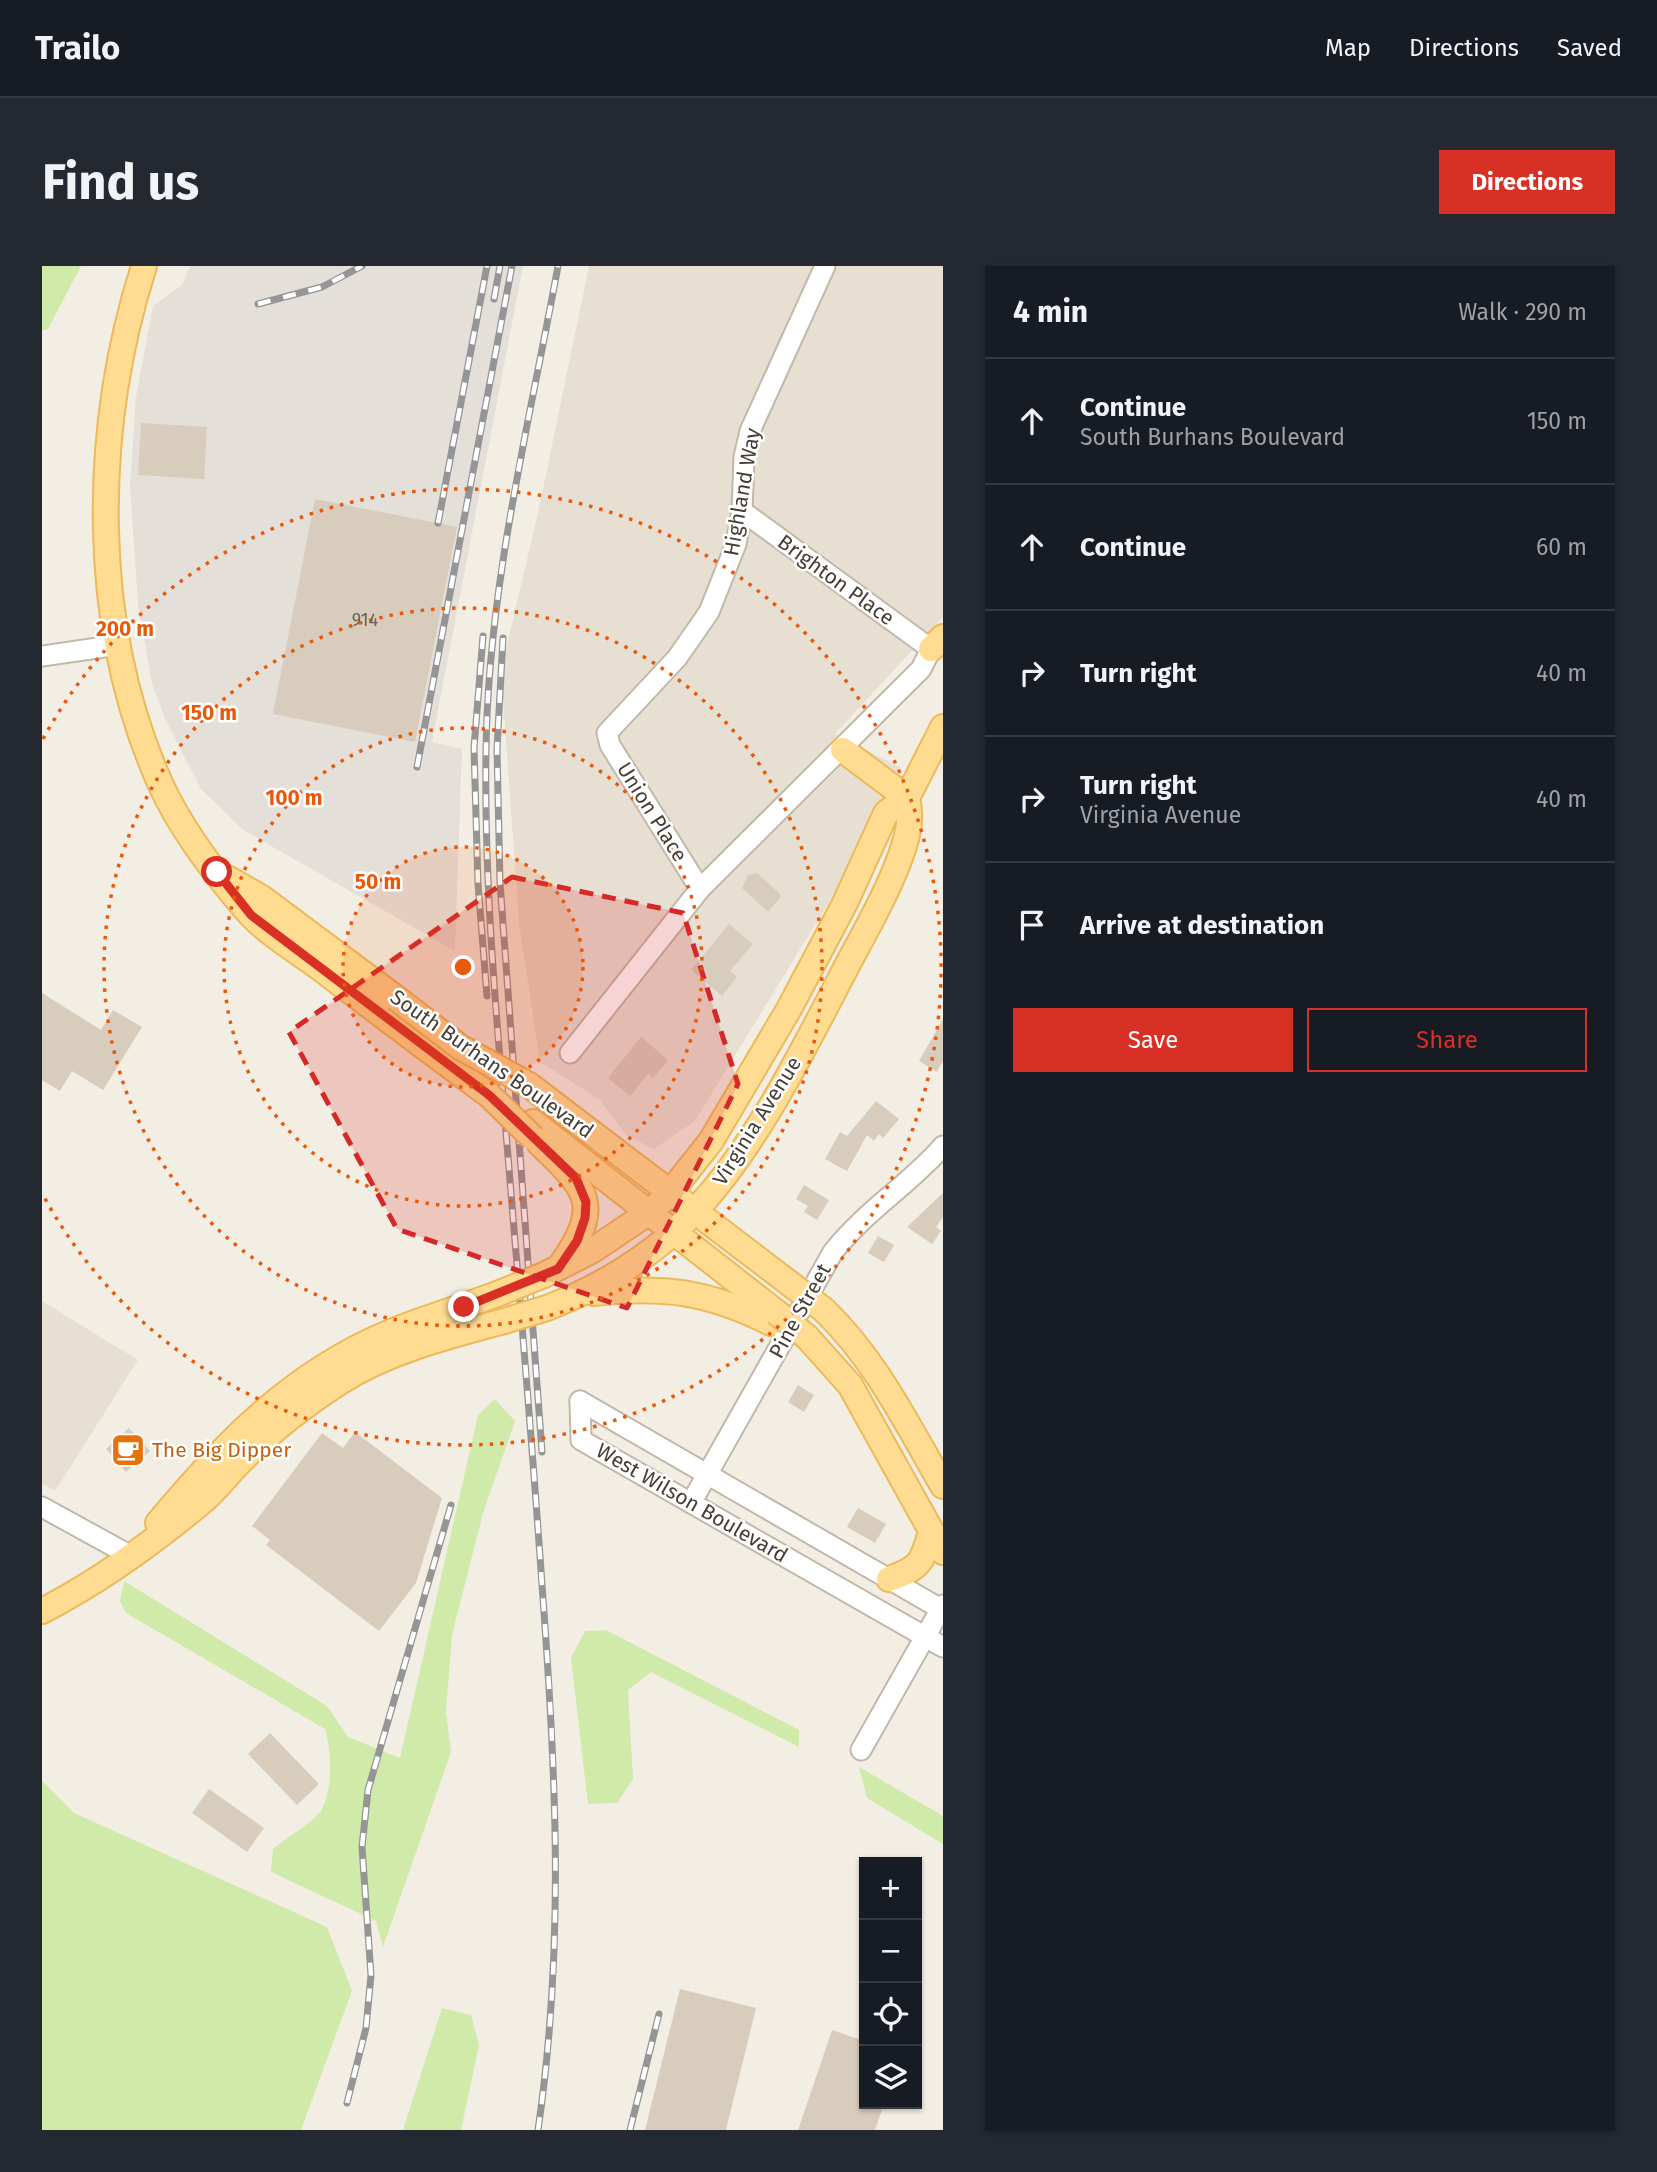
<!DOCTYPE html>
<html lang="en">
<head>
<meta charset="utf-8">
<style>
	:root { --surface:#171b24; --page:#242831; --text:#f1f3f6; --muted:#9ea1a6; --line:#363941; --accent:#d93025 }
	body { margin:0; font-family:"Fira Sans",sans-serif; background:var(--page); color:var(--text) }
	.controls { position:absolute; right:21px; bottom:21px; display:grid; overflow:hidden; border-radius:0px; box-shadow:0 2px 5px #0004 }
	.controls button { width:63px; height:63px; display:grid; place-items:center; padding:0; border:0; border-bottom:2px solid var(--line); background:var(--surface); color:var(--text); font:35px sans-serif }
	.stop { position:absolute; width:21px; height:21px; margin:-16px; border:5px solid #d93025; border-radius:50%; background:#fff }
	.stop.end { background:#d93025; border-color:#fff; box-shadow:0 2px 7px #0008 }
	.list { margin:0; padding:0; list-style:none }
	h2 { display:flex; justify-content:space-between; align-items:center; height:91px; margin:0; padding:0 28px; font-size:30px }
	h2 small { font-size:23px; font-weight:400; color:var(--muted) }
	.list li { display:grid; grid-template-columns:46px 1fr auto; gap:21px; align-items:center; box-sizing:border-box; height:126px; padding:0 28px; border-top:2px solid var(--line) }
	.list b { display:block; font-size:26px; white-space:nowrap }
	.list p { margin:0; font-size:23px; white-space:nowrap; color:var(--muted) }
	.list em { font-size:23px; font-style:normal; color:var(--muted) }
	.actions { display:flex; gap:14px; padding:21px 28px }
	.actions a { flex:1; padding:16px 0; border:2px solid var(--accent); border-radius:0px; text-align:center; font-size:24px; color:var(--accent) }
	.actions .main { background:var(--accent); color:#fff }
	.icon { flex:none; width:38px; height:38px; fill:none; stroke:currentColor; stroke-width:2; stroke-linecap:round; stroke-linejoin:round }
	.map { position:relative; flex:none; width:901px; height:1864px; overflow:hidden; border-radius:0px }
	header { display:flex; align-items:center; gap:42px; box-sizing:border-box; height:98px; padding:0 35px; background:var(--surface); border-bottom:2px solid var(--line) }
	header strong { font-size:33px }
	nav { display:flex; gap:38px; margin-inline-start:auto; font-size:24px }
	.intro { display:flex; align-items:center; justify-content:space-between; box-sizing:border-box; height:168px; padding:0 42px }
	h1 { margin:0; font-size:49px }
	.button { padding:18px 32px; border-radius:0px; background:var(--accent); color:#fff; font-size:24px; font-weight:700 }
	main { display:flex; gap:42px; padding:0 42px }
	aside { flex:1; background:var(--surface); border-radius:0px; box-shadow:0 2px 5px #0004 }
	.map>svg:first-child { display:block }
	.residential { fill:#e7e0d2 }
	.industrial { fill:#e5dfd9 }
	.green { fill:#d0eaaa }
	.building { fill:#d8ccbc }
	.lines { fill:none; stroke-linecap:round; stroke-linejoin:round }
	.minor-casing { stroke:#c2b8a9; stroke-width:23 }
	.major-casing { stroke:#ebba5a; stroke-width:28 }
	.minor { stroke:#fff; stroke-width:19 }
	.major { stroke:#ffdc91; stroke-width:24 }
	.rail-casing { stroke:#959595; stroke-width:7 }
	.rail { stroke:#fff; stroke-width:4.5; stroke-dasharray:13; stroke-linecap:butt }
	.major-bridge-casing { stroke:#ebba5a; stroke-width:28; stroke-linecap:butt }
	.major-bridge { stroke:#ffdc91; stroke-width:24 }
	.route { stroke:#d93025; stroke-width:9 }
	.marked { fill:#d62828; fill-opacity:0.2; stroke:#d62828; stroke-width:5; stroke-dasharray:14 9; stroke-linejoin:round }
	.ring { fill:none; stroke:#e8590c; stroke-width:3.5; stroke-dasharray:3.5 7 }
	.labels { text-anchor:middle; stroke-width:5; stroke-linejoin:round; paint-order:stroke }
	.number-label { font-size:18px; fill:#6a6256 }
	.street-label { font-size:21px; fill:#463e34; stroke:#fff }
	.food-label { font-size:21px; fill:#c56008; stroke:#fff; text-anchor:start }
	.centre { fill:#e8590c; stroke:#fff; stroke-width:3.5 }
	.ring-label { font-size:21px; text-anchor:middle; font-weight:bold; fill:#e8590c; stroke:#fff; stroke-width:5; stroke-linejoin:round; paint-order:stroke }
</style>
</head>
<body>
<header>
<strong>Trailo</strong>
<nav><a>Map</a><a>Directions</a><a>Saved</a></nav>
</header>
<div class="intro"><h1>Find us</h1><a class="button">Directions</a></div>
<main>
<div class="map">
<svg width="901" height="1864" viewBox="0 0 901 1864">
	<rect width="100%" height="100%" fill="#f3eee4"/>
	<g class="residential">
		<path d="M 547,0 L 901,0 L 901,351 L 793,468 L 858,501 L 798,618 L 653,855 L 612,883 L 584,869 L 557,833 L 498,796 L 477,657 L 459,405 L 497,242 Z"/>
		<path d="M 0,1035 L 96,1094 L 13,1225 L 0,1218 Z"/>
	</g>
	<path class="industrial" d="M 148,0 L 481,0 L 390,476 L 420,483 L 413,685 L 201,564 L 159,523 L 124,455 L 110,418 L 96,339 L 88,220 L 94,131 L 111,40 L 140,19 Z"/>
	<g class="green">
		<path d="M 0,0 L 39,0 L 6,63 L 0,65 Z"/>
		<path d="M 453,1133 L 473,1155 L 441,1247 L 410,1369 L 404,1446 L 409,1486 L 341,1681 L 334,1655 L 229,1606 L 231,1583 C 241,1574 274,1554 279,1545 C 291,1522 290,1487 283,1463 L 84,1347 L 78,1335 L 82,1315 L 285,1440 L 306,1471 L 358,1492 L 436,1149 Z"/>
		<path d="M 564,1364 L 757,1464 L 757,1481 L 609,1406 L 586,1424 L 591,1513 L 575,1537 L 546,1538 L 529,1392 L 543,1365 Z"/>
		<path d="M 817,1501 L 901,1550 L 901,1578 L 825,1532 Z"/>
		<path d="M 0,1515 L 32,1547 L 285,1661 L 310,1725 L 259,1864 L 0,1864 Z"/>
		<path d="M 400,1742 L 429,1749 L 437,1779 L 419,1864 L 361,1864 Z"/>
	</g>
	<g class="building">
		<path d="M 99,157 L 165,161 L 162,213 L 96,209 Z"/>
		<path d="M 273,233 L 415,261 L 373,476 L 231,448 Z"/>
		<path d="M 715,607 L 738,628 L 738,632 L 726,646 L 700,622 L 706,609 Z"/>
		<path d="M 687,658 L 711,678 L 688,705 L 695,711 L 680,730 L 649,704 Z"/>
		<path d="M 0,727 L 59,764 L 71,744 L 100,761 L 61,824 L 30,805 L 18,825 L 0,814 Z"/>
		<path d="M 901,753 L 901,795 L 895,806 L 877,795 Z"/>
		<path d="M 599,771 L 626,794 L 611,812 L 606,808 L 588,830 L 566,812 Z"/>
		<path d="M 834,835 L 857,853 L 841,872 L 837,868 L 832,875 L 825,869 L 805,905 L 783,893 L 798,866 L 805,870 Z"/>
		<path d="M 762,919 L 787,934 L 775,954 L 762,946 L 766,940 L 754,933 Z"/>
		<path d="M 901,927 L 901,951 L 894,961 L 899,965 L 890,978 L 865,961 Z"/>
		<path d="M 836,970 L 852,979 L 842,996 L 826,987 Z"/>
		<path d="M 756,1119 L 772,1129 L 762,1146 L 746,1136 Z"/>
		<path d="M 87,1162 L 108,1185 L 84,1206 L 64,1183 Z"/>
		<path d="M 313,1166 L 400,1232 L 374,1317 L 337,1365 L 224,1279 L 228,1274 L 210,1260 L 280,1167 L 301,1182 Z"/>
		<path d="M 816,1242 L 844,1258 L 833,1277 L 805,1261 Z"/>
		<path d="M 228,1467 L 277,1518 L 255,1539 L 206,1488 Z"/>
		<path d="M 167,1523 L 222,1562 L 205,1586 L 150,1547 Z"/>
		<path d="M 638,1723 L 714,1742 L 684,1864 L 603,1864 Z"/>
		<path d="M 790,1764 L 822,1775 L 822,1838 L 842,1838 L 833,1864 L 756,1864 Z"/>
	</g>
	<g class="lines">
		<g class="minor-casing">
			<g id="minor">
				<path d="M 0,390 L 76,379"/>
				<path d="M 658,623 L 568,479 L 565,467 L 635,392 L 667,346 L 694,278 L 700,245 L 702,191 L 708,165 L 783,0"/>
				<path d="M 528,787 L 658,623 L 879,403 L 889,383 L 700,245"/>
				<path d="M 538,1135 L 539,1174 L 901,1381"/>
				<path d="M 538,1135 L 899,1343"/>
				<path d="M 649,1237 L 791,986 C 823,945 867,919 901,880"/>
				<path d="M 0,1241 L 89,1290"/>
				<path d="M 819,1484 L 901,1339"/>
			</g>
		</g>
		<g class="major-casing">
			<g id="major">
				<path d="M 102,0 C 50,164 47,358 118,517 C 139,564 173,608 207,647 C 226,668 255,685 278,702 C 334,745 390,787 447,829"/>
				<path d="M 889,383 L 901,371"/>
				<path d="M 801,484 L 865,532"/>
				<path d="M 185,612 L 220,632 L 354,732"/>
				<path d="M 487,819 L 751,1020"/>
				<path d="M 491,856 L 734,1046"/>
				<path d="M 498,878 C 546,924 561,939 519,999"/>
				<path d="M 502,1009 L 551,984 L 609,945 L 627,928 L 669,875 L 747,743 L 803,637 L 844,547 L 865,532 L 901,461"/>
				<path d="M 551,1027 C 622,1020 665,1025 729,1057"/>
				<path d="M 505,1042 C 561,1020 610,991 651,947 C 715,880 765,776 808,694 C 827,659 856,607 865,569 C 868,556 868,544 865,532"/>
				<path d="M 782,1044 C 834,1094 865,1158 901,1220"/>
				<path d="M 765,1071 L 808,1119 L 901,1286"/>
				<path d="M 116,1257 C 182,1178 248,1109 344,1068 C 382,1052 422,1041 460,1026"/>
				<path d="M 847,1313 C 878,1302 880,1297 889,1266"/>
				<path d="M 0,1345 C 58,1315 112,1276 162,1234 C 177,1221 188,1205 202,1192 C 231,1163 264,1138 298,1116 C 346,1085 407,1070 462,1055"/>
			</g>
		</g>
		<use href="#minor" class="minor"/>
		<use href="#major" class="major"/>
		<g class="rail-casing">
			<g id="rail">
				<path d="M 452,33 L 458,0"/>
				<path d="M 216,38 L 280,21 L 320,0"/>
				<path d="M 396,257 L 445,0"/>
				<path d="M 441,370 L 432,482 L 436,618 L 445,730"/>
				<path d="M 461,372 L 455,483 L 458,617 L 500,1186"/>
				<path d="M 375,501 L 470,0"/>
				<path d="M 305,1837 L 324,1762 L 329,1709 L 320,1581 L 326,1524 L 409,1239"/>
				<path d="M 496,1864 C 523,1679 514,1505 500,1319 C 490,1172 477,1025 465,878 C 454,747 442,615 444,484 C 446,321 487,159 516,0"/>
				<path d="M 588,1864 L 617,1748"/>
			</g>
		</g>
		<use href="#rail" class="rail"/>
		<g class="major-bridge-casing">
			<g id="major-bridge">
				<path d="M 354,732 L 418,781 L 487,819"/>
				<path d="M 447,829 L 491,872"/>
				<path d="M 751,1020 L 782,1044"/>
				<path d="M 460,1026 L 502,1009"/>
				<path d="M 734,1046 L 765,1071"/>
				<path d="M 462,1055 L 505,1042"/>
			</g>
		</g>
		<use href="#major-bridge" class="major-bridge"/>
	</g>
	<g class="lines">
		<path class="route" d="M 175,606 L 209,649 L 447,829 L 534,912 L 544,936 L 543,952 L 535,975 L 516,1003 L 422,1041"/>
	</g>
	<path class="marked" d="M 470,611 L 641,647 L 696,818 L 585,1042 L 355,963 L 247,766 Z"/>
	<circle cx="421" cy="701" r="120" fill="#e8590c" fill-opacity=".12"/>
	<g class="ring">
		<circle cx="421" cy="701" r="120"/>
		<circle cx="421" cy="701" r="239"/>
		<circle cx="421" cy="701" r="359"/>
		<path d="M1 473A478 478 0 1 1 1 929"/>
	</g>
	<defs>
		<g id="cafe-square" transform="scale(1.75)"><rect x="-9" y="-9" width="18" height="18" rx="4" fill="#e8710a" stroke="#fff"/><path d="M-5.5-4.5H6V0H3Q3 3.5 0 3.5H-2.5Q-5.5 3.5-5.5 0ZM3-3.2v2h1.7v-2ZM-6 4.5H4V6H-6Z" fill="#fff"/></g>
	</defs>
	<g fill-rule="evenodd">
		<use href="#cafe-square" x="86" y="1184"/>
	</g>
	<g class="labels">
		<g class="number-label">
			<text x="323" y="360">914</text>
		</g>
		<g class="street-label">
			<text transform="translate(700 226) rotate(-80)" y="7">Highland Way</text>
			<text transform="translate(794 314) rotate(36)" y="7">Brighton Place</text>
			<text transform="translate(610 546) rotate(58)" y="7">Union Place</text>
			<text transform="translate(450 798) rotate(35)" y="7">South Burhans Boulevard</text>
			<text transform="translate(715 855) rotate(-58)" y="7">Virginia Avenue</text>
			<text transform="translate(758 1045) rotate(-61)" y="7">Pine Street</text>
			<text transform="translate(650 1237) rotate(30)" y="7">West Wilson Boulevard</text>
		</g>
		<g class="food-label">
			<text x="110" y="1191">The Big Dipper</text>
		</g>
	</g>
	<circle cx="421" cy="701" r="10" class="centre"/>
	<g class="ring-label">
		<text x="83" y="370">200 m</text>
		<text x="167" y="454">150 m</text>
		<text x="252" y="539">100 m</text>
		<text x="336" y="623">50 m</text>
	</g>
</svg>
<div class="controls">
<button>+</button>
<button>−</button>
<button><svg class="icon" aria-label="locate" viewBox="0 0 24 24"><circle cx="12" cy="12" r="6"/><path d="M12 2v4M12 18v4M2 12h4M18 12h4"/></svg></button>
<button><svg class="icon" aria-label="layers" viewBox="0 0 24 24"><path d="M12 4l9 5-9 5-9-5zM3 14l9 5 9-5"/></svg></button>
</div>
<div class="stop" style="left:175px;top:606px"></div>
<div class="stop end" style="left:422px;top:1041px"></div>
</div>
<aside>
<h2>4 min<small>Walk · 290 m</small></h2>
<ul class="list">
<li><svg class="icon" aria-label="ahead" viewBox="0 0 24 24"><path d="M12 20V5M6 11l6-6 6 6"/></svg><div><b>Continue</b><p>South Burhans Boulevard</p></div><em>150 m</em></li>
<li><svg class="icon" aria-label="ahead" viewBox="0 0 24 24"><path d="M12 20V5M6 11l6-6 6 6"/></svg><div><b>Continue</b></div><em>60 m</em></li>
<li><svg class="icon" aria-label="right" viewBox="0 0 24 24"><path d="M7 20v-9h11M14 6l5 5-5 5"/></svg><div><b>Turn right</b></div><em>40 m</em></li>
<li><svg class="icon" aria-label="right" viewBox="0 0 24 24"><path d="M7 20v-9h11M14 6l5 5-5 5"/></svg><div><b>Turn right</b><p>Virginia Avenue</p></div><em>40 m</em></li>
<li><svg class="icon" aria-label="arrive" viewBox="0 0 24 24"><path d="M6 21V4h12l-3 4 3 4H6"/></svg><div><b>Arrive at destination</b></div></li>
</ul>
<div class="actions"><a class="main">Save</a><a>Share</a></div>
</aside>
</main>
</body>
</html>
